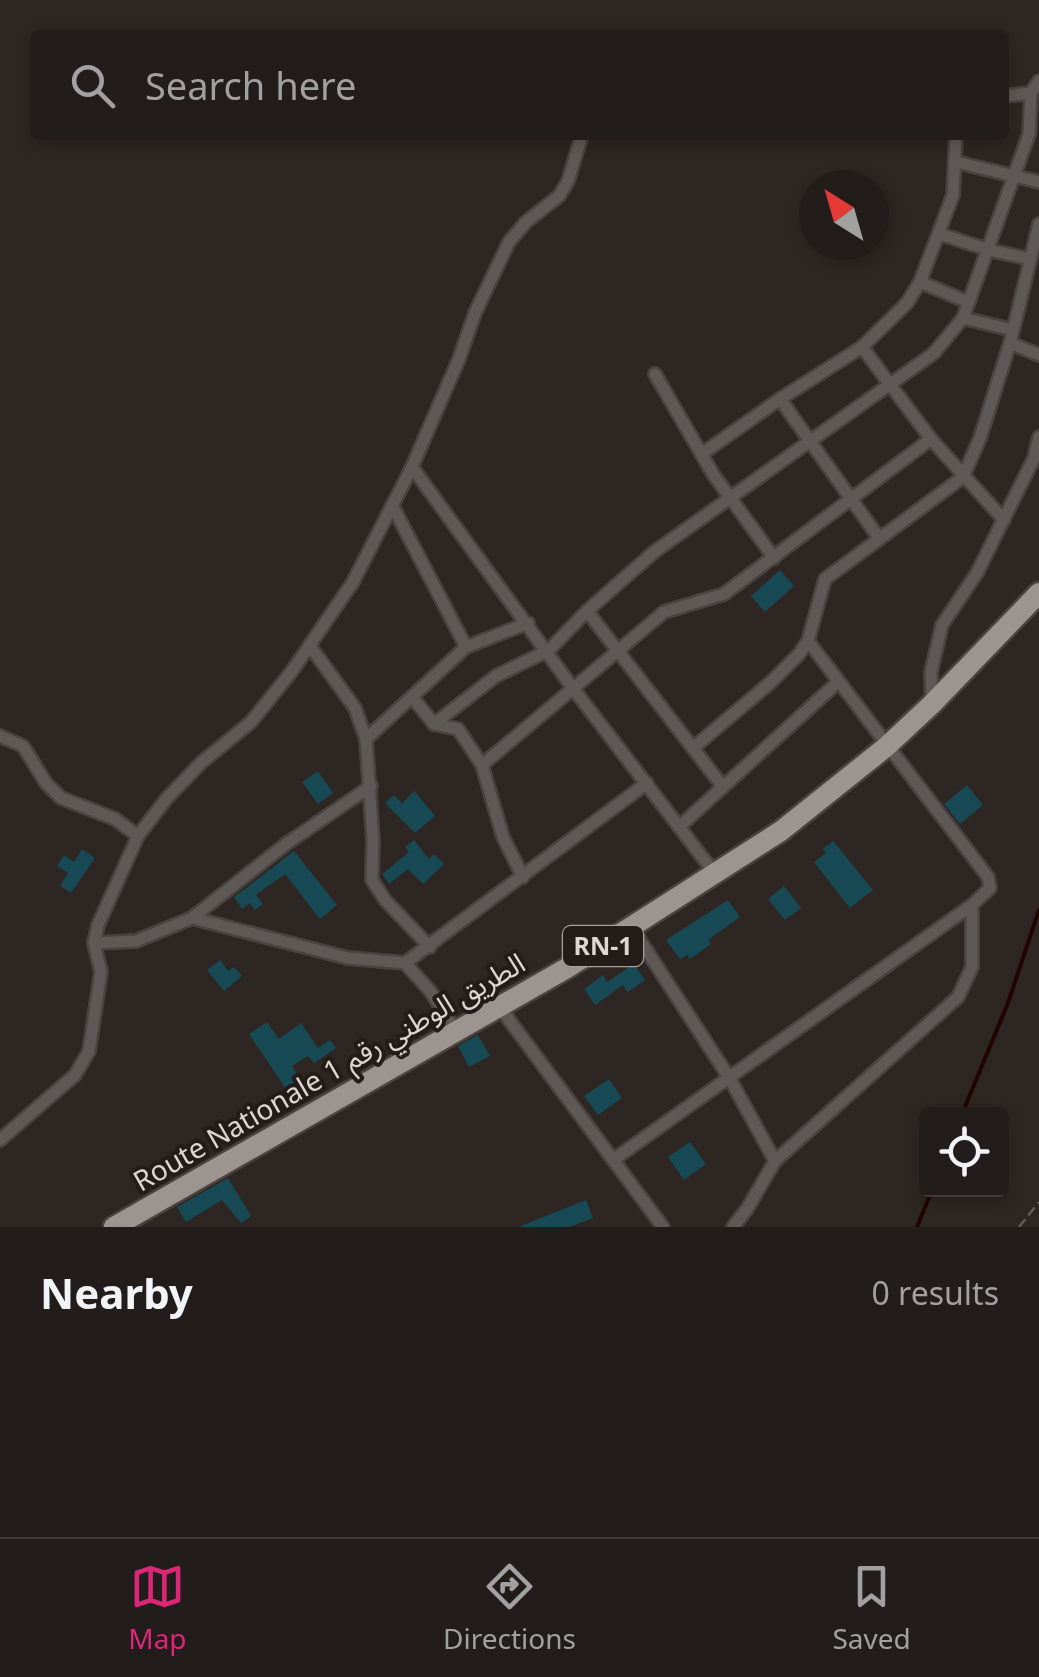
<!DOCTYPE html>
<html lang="en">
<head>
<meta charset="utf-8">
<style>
	:root { --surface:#221c1a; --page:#2e2927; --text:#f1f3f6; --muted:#a2a1a2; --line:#3f3a39; --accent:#db2777 }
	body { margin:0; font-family:"Noto Sans","Noto Sans Arabic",sans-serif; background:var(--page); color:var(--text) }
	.controls { position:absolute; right:30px; bottom:30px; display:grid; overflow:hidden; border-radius:10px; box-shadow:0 5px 15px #0003 }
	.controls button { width:90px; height:90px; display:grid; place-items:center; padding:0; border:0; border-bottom:2px solid var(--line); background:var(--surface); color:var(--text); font:50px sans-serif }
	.compass { position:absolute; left:799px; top:170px; width:90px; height:90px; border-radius:50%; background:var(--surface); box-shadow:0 5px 15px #0003; rotate:323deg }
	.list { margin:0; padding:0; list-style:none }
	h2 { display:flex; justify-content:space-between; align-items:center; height:130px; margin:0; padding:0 40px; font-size:42px }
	h2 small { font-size:32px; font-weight:400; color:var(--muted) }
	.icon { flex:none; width:55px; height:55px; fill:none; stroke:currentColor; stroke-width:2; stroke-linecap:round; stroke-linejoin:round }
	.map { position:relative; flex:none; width:1039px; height:1227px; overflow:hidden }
	.search { position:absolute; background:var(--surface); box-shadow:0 5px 15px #0003; left:30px; right:30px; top:30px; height:110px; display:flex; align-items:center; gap:25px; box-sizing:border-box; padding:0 35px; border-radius:10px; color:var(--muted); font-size:38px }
	.sheet { height:310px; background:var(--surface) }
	nav { display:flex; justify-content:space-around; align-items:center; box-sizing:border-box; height:140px; border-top:2px solid var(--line); background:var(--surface); font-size:28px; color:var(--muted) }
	nav a { display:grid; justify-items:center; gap:5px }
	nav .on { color:var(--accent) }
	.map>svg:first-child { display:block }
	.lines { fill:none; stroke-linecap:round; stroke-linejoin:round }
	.stream { stroke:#220500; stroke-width:4 }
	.building { fill:#174a55 }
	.minor-casing { stroke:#4a423e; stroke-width:16 }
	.trunk-casing { stroke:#4a423e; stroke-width:25 }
	.path { stroke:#635b58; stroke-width:2.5; stroke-dasharray:10 5; stroke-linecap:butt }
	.minor { stroke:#5e5957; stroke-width:11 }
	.trunk { stroke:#9c948f; stroke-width:20 }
	.labels { text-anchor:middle; stroke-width:8; stroke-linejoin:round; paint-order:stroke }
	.shield { fill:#241c19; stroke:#a59e9c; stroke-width:2.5 }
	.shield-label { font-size:25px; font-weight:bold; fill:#dcd6d4 }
	.street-label { font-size:28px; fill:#dcd6d4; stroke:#241c19 }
</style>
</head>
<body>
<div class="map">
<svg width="1039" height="1227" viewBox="0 0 1039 1227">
	<rect width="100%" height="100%" fill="#2e2622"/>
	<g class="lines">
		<g class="stream">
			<path d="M 962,1114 L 1008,1003 L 1039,910"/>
			<path d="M 917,1227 L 932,1190"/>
		</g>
	</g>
	<g class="building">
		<path d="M 780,570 L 794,586 L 765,612 L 751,596 Z"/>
		<path d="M 318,771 L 333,793 L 318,804 L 302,782 Z"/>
		<path d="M 967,785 L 983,805 L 960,824 L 944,804 Z"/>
		<path d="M 414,791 L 435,816 L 415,833 L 385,803 L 394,795 L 402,804 Z"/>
		<path d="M 414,840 L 429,859 L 434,854 L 444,864 L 423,884 L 408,869 L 389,884 L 382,874 L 409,852 L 405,847 Z"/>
		<path d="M 833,841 L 873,890 L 850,908 L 814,862 L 826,853 L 823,849 Z"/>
		<path d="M 82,849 L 95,858 L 71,893 L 60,886 L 68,873 L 57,866 L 64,855 L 74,862 Z"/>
		<path d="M 294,851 L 337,905 L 320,919 L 285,874 L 256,895 L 263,904 L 255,910 L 250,903 L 242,909 L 234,897 Z"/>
		<path d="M 784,886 L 801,908 L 785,920 L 768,899 Z"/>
		<path d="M 728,900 L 740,917 L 708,940 L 711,944 L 690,959 L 687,955 L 680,959 L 666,940 Z"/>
		<path d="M 220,960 L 228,971 L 234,967 L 242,976 L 224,991 L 207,970 Z"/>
		<path d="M 634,964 L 645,980 L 628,992 L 623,985 L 595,1005 L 584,989 L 603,975 L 607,982 Z"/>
		<path d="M 267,1022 L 279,1039 L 301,1023 L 318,1048 L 330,1040 L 336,1048 L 314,1063 L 308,1056 L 292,1066 L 306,1087 L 272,1112 L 266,1103 L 286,1089 L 249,1034 Z"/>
		<path d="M 478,1035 L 490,1056 L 469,1067 L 458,1046 Z"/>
		<path d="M 609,1079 L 622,1098 L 598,1115 L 584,1096 Z"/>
		<path d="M 690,1142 L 706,1164 L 684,1180 L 668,1157 Z"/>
		<path d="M 228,1178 L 251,1216 L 241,1223 L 222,1200 L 186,1222 L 177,1207 Z"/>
		<path d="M 586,1200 L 593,1218 L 569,1227 L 518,1227 Z"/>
	</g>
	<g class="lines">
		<g class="minor-casing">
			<g id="minor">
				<path d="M 1004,96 L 1031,93"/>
				<path d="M 956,162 L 1039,182"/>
				<path d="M 940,234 L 989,250 L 1030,259"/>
				<path d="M 920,282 L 968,302"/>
				<path d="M 963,318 L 1013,330"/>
				<path d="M 1010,343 L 1039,355"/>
				<path d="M 862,347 L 931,439 L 1004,520"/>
				<path d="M 655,374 L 713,474 L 774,558"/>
				<path d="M 780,399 L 879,538"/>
				<path d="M 703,453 L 780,399 L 862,347 L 907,303 L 920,282 L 953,195 L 956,135"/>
				<path d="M 412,467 L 572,687 L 716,875"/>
				<path d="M 392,505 L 466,647"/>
				<path d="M 587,611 L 723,787"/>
				<path d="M 310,646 L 355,708 L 366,739 L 373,840 L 372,880 L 385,900 L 430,947"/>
				<path d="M 413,698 L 434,724 L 458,729 L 482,765 L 503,837 L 523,877"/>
				<path d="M 932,704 L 931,672 L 942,625 L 977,573 L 1034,458 L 1039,437"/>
				<path d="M 434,724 L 496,676 L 549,650 L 587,611 L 654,552 L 934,353 L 963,318 L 1029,134 L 1031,93 L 1039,81"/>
				<path d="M 0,736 L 23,746 L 46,783 L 61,798 L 115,819 L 138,836"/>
				<path d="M 366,739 L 466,647 L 528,623"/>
				<path d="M 693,748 L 770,683 L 799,654 L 808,641 L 825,579 L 963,477 L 980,438 L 1010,343 L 1039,224"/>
				<path d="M 482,765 L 664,612 L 724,594 L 931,439"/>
				<path d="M 679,827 L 838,682"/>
				<path d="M 192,918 L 286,844 L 371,786"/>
				<path d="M 632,928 L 730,1079 L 775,1161"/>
				<path d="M 94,943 L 136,941 L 192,918 L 348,958 L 405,963 L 431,992 L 455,1030"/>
				<path d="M 405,963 L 647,783"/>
				<path d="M 498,1005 L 663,1227"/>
				<path d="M 0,1140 L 75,1075 L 89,1051 L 101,972 L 94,943 L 98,925 L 138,836 L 167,798 L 202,762 L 251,722 L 292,671 L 353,582 L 412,467 L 459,359 L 475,313 L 509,242 L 526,222 L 559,196 L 568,181 L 582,135"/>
				<path d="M 613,1160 L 972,905 L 990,888 L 988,877 L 808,641"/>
				<path d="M 733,1227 L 747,1209 L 775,1161 L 958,997 L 972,967 L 972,905"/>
			</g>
		</g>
		<g class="trunk-casing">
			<path id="trunk" d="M 114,1227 L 567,968 L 781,831 L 886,747 L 932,704 L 1039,593"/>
		</g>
		<path class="path" d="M 1019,1227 L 1039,1202"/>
		<use href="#minor" class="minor"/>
		<use href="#trunk" class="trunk"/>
	</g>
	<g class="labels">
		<rect class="shield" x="563" y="926" width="80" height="40" rx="8"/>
		<g class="shield-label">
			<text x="603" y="955">RN-1</text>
		</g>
		<g class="street-label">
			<text transform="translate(329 1072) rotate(-30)" y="10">Route Nationale الطريق الوطني رقم 1</text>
		</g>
	</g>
</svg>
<div class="controls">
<button><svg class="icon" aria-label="locate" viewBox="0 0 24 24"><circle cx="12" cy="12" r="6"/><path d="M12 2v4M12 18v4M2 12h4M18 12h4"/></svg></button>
</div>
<svg class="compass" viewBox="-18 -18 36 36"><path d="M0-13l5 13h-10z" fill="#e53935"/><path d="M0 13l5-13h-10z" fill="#a2a1a2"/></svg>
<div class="search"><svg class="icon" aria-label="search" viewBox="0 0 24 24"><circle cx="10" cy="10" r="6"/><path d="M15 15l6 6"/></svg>Search here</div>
</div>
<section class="sheet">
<h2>Nearby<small>0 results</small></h2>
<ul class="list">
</ul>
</section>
<nav>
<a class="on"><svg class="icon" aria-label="map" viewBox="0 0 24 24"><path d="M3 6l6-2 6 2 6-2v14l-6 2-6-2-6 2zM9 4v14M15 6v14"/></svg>Map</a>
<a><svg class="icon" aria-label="directions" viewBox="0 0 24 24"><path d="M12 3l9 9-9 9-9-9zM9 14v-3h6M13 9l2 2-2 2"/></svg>Directions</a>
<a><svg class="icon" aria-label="saved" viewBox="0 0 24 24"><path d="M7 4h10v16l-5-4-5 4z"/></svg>Saved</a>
</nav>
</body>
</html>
